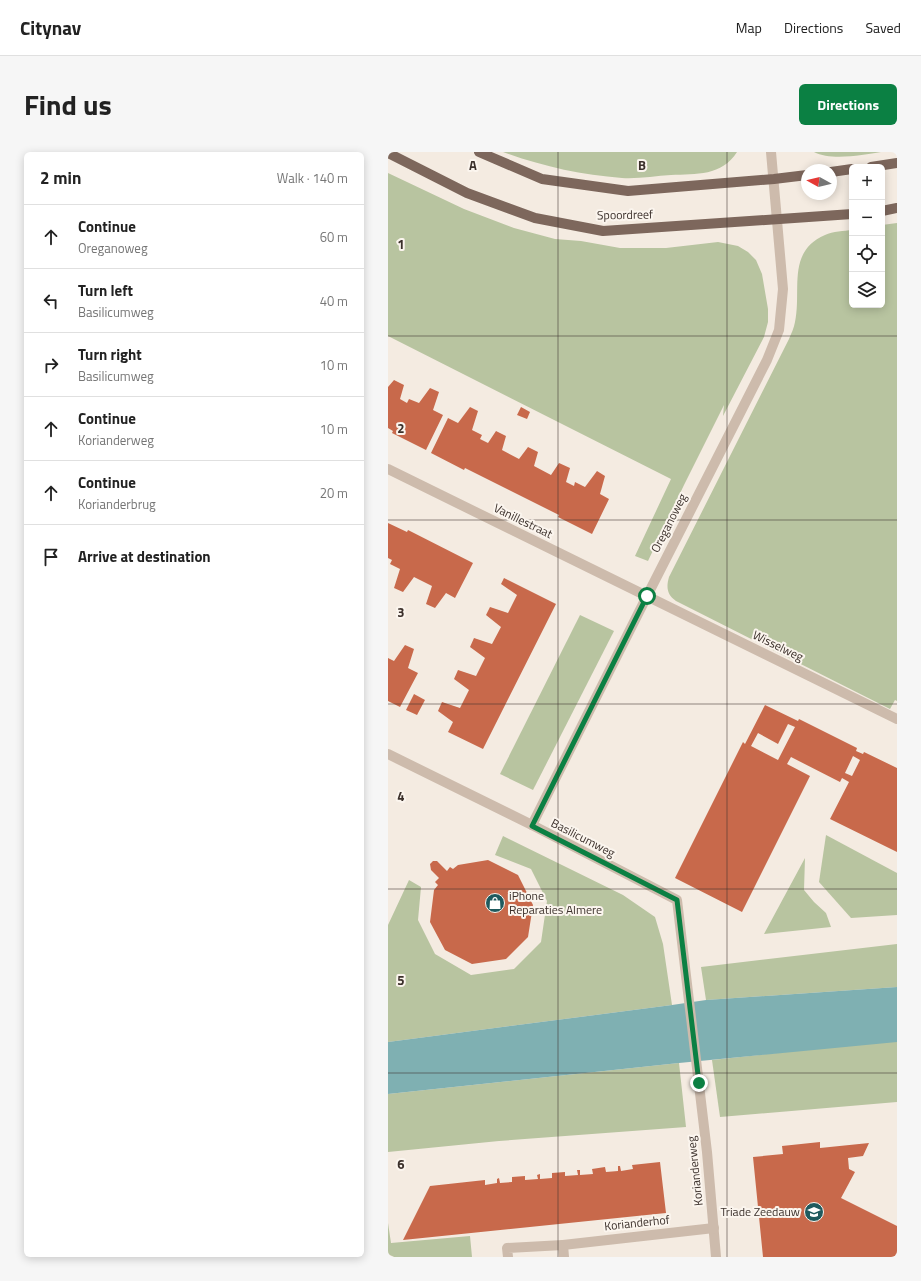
<!DOCTYPE html>
<html lang="en">
<head>
<meta charset="utf-8">
<style>
	:root { --surface:#fff; --page:#f6f6f6; --text:#222; --muted:#767676; --line:#e0e0e0; --accent:#0b8043 }
	body { margin:0; font-family:"Titillium Web",sans-serif; background:var(--page); color:var(--text) }
	.controls { position:absolute; right:12px; top:12px; display:grid; overflow:hidden; border-radius:6px; box-shadow:0 2px 10px #0003 }
	.controls button { width:36px; height:36px; display:grid; place-items:center; padding:0; border:0; border-bottom:1px solid var(--line); background:var(--surface); color:var(--text); font:20px sans-serif }
	.compass { position:absolute; left:413px; top:12px; width:36px; height:36px; border-radius:50%; background:var(--surface); box-shadow:0 2px 10px #0003; rotate:278deg }
	.stop { position:absolute; width:12px; height:12px; margin:-9px; border:3px solid #0b8043; border-radius:50%; background:#fff }
	.stop.end { background:#0b8043; border-color:#fff; box-shadow:0 1px 4px #0008 }
	.list { margin:0; padding:0; list-style:none }
	h2 { display:flex; justify-content:space-between; align-items:center; height:52px; margin:0; padding:0 16px; font-size:17px }
	h2 small { font-size:13px; font-weight:400; color:var(--muted) }
	.list li { display:grid; grid-template-columns:26px 1fr auto; gap:12px; align-items:center; box-sizing:border-box; height:64px; padding:0 16px; border-top:1px solid var(--line) }
	.list b { display:block; font-size:15px; white-space:nowrap }
	.list p { margin:0; font-size:13px; white-space:nowrap; color:var(--muted) }
	.list em { font-size:13px; font-style:normal; color:var(--muted) }
	.icon { flex:none; width:22px; height:22px; fill:none; stroke:currentColor; stroke-width:2; stroke-linecap:round; stroke-linejoin:round }
	.map { position:relative; flex:none; width:509px; height:1105px; overflow:hidden; border-radius:6px }
	header { display:flex; align-items:center; gap:24px; box-sizing:border-box; height:56px; padding:0 20px; background:var(--surface); border-bottom:1px solid var(--line) }
	header strong { font-size:19px }
	nav { display:flex; gap:22px; margin-inline-start:auto; font-size:14px }
	.intro { display:flex; align-items:center; justify-content:space-between; box-sizing:border-box; height:96px; padding:0 24px }
	h1 { margin:0; font-size:28px }
	.button { padding:10px 18px; border-radius:6px; background:var(--accent); color:#fff; font-size:14px; font-weight:700 }
	main { display:flex; gap:24px; padding:0 24px }
	aside { flex:1; background:var(--surface); border-radius:6px; box-shadow:0 2px 10px #0003 }
	.map>svg:first-child { display:block }
	.green { fill:#b8c4a0 }
	.water { fill:#7fb0b2 }
	.building { fill:#c8694b; fill-rule:evenodd }
	.lines { fill:none; stroke-linecap:round; stroke-linejoin:round }
	.minor { stroke:#cdbbac; stroke-width:10 }
	.major { stroke:#7d675c; stroke-width:10 }
	.route { stroke:#0b8043; stroke-width:5 }
	.grid { fill:none; stroke:#3b302b; stroke-width:1; stroke-opacity:0.55 }
	.labels { text-anchor:middle; stroke-width:4; stroke-linejoin:round; paint-order:stroke }
	.street-label { font-size:12px; fill:#3b302b; stroke:#fbf5ee }
	.poi-label { font-size:12px; fill:#3b302b; stroke:#fbf5ee; text-anchor:start }
	.grid-label { font-size:13px; text-anchor:middle; font-weight:bold; fill:#3b302b; stroke:#fbf5ee; stroke-width:4; stroke-linejoin:round; paint-order:stroke }
</style>
</head>
<body>
<header>
<strong>Citynav</strong>
<nav><a>Map</a><a>Directions</a><a>Saved</a></nav>
</header>
<div class="intro"><h1>Find us</h1><a class="button">Directions</a></div>
<main>
<aside>
<h2>2 min<small>Walk · 140 m</small></h2>
<ul class="list">
<li><svg class="icon" aria-label="ahead" viewBox="0 0 24 24"><path d="M12 20V5M6 11l6-6 6 6"/></svg><div><b>Continue</b><p>Oreganoweg</p></div><em>60 m</em></li>
<li><svg class="icon" aria-label="left" viewBox="0 0 24 24"><path d="M17 20v-9H6M10 6l-5 5 5 5"/></svg><div><b>Turn left</b><p>Basilicumweg</p></div><em>40 m</em></li>
<li><svg class="icon" aria-label="right" viewBox="0 0 24 24"><path d="M7 20v-9h11M14 6l5 5-5 5"/></svg><div><b>Turn right</b><p>Basilicumweg</p></div><em>10 m</em></li>
<li><svg class="icon" aria-label="ahead" viewBox="0 0 24 24"><path d="M12 20V5M6 11l6-6 6 6"/></svg><div><b>Continue</b><p>Korianderweg</p></div><em>10 m</em></li>
<li><svg class="icon" aria-label="ahead" viewBox="0 0 24 24"><path d="M12 20V5M6 11l6-6 6 6"/></svg><div><b>Continue</b><p>Korianderbrug</p></div><em>20 m</em></li>
<li><svg class="icon" aria-label="arrive" viewBox="0 0 24 24"><path d="M6 21V4h12l-3 4 3 4H6"/></svg><div><b>Arrive at destination</b></div></li>
</ul>
</aside>
<div class="map">
<svg width="509" height="1105" viewBox="0 0 509 1105">
	<rect width="100%" height="100%" fill="#f4ebe1"/>
	<g class="green">
		<path d="M 115,0 L 349,0 C 334,24 308,22 283,23 C 267,24 250,27 234,26 C 193,23 153,14 115,0 Z"/>
		<path d="M 426,0 L 493,0 C 475,3 443,9 426,0 Z"/>
		<path d="M 0,21 L 76,57 L 126,76 L 167,87 L 193,89 L 232,96 L 278,96 L 330,90 L 350,94 L 360,100 L 368,108 L 374,122 L 380,157 L 380,170 L 376,185 L 335,264 L 336,253 L 296,333 L 260,409 L 247,404 L 283,327 L 0,184 Z"/>
		<path d="M 509,71 L 509,549 L 507,548 L 502,557 L 288,449 C 279,443 278,435 281,425 L 401,187 C 403,182 406,176 407,170 C 414,138 398,100 437,83 C 445,79 456,79 464,78 L 464,153 L 494,153 L 494,73 Z"/>
		<path d="M 192,463 L 226,479 L 145,638 L 112,622 Z"/>
		<path d="M 438,683 L 509,721 L 509,763 L 463,766 L 431,730 Z"/>
		<path d="M 115,684 L 235,743 L 267,765 L 275,792 L 284,853 L 0,890 L 0,773 L 21,728 L 33,735 L 30,768 L 47,802 L 83,823 L 126,817 L 153,790 L 159,749 L 143,717 L 107,703 Z"/>
		<path d="M 417,706 L 416,738 L 426,750 L 438,761 L 443,775 L 376,782 Z"/>
		<path d="M 509,792 L 509,835 L 318,848 L 313,815 Z"/>
		<path d="M 509,888 L 509,950 L 332,965 L 324,908 Z"/>
		<path d="M 291,911 L 298,975 L 111,989 L 0,1000 L 0,942 Z"/>
		<path d="M 0,1071 L 3,1091 L 82,1084 L 84,1105 L 6,1105 L 0,1102 Z"/>
	</g>
	<path class="water" d="M 509,835 L 509,890 L 291,911 L 0,942 L 0,890 L 284,853 L 318,848 Z"/>
	<g class="building">
		<path d="M 6,228 L 16,233 L 12,247 L 19,251 L 21,247 L 31,251 L 42,236 L 51,240 L 45,258 L 55,263 L 38,298 L 4,281 L 5,279 L 0,276 L 0,235 Z"/>
		<path d="M 82,255 L 90,259 L 84,278 L 94,283 L 92,287 L 100,291 L 108,279 L 118,284 L 114,298 L 131,307 L 140,295 L 150,300 L 146,314 L 163,323 L 171,311 L 182,316 L 178,330 L 186,334 L 187,330 L 197,335 L 209,319 L 217,324 L 212,342 L 221,347 L 204,382 L 170,365 L 171,363 L 77,316 L 76,318 L 43,301 L 60,266 L 70,271 Z"/>
		<path d="M 133,255 L 142,260 L 139,267 L 129,263 Z"/>
		<path d="M 0,371 L 19,380 L 20,378 L 85,411 L 67,446 L 58,441 L 47,456 L 38,452 L 44,434 L 26,425 L 15,440 L 6,436 L 12,417 L 2,412 L 4,408 L 0,406 Z"/>
		<path d="M 116,426 L 168,452 L 95,597 L 60,580 L 65,570 L 50,559 L 54,550 L 72,556 L 81,538 L 66,527 L 70,518 L 88,524 L 97,506 L 82,495 L 86,486 L 104,492 L 113,475 L 98,463 L 102,455 L 120,461 L 129,443 L 113,432 Z"/>
		<path d="M 17,493 L 26,497 L 20,516 L 30,521 L 12,555 L 0,549 L 0,506 L 6,509 Z"/>
		<path d="M 26,542 L 37,548 L 29,563 L 18,558 Z"/>
		<path d="M 377,553 L 410,569 L 411,567 L 469,596 L 468,599 L 475,602 L 476,600 L 509,616 L 509,700 L 442,667 L 461,630 L 454,626 L 452,630 L 403,605 L 399,612 L 422,624 L 354,760 L 287,726 L 355,590 L 357,592 ZM 400,572 L 407,575 L 390,608 L 363,594 L 370,581 L 390,592 ZM 465,604 L 472,608 L 464,624 L 457,621 Z"/>
		<path d="M 100,708 L 130,723 L 145,753 L 140,785 L 118,807 L 84,812 L 57,798 L 42,770 L 46,738 L 50,733 L 47,730 L 51,726 L 43,718 L 42,712 L 45,709 L 49,709 L 59,719 L 62,715 L 65,717 L 70,713 Z"/>
		<path d="M 432,990 L 432,996 L 481,991 L 475,1004 L 460,1006 L 461,1017 L 467,1020 L 453,1046 L 509,1074 L 509,1105 L 375,1105 L 365,1005 L 395,1002 L 394,994 Z"/>
		<path d="M 272,1010 L 278,1061 L 15,1088 L 42,1034 L 97,1028 L 97,1033 L 109,1031 L 109,1027 L 111,1026 L 112,1031 L 124,1030 L 124,1025 L 137,1024 L 137,1028 L 150,1027 L 149,1023 L 152,1022 L 152,1027 L 164,1026 L 164,1021 L 177,1020 L 177,1024 L 190,1023 L 189,1018 L 192,1018 L 192,1023 L 205,1022 L 204,1017 L 217,1015 L 218,1020 L 230,1019 L 230,1014 L 232,1014 L 233,1019 L 245,1017 L 244,1013 Z"/>
	</g>
	<g class="lines">
		<g class="minor">
			<path d="M 0,317 L 509,567"/>
			<path d="M 0,602 L 144,673 L 289,748 L 319,1000 L 328,1105"/>
			<path d="M 144,673 L 259,444 L 379,208 L 391,178 L 395,137 L 383,0"/>
			<path d="M 120,1105 L 119,1096 L 175,1093"/>
			<path d="M 176,1105 L 175,1093 L 326,1076"/>
		</g>
		<g class="major">
			<path d="M 91,0 L 154,27 L 240,39 L 386,27 L 419,23"/>
			<path d="M 0,1 L 79,41 L 147,66 L 215,79 L 464,62"/>
			<path d="M 483,15 L 509,11"/>
			<path d="M 443,20 L 464,17"/>
			<path d="M 494,59 L 509,56"/>
		</g>
	</g>
	<g class="lines">
		<path class="route" d="M 259,444 L 144,674 L 289,748 L 311,931"/>
	</g>
	<path class="grid" d="M 170,0 L 170,1105M 339,0 L 339,1105M 0,184 L 509,184M 0,368 L 509,368M 0,552 L 509,552M 0,737 L 509,737M 0,921 L 509,921"/>
	<defs>
		<g id="shop-disc" transform="scale(1)"><circle r="9.5" fill="#1f5a5e" stroke="#fbf5ee"/><path d="M-5-2.5h2.3a2.7 3.5 0 0 1 5.4 0H5L5.5 6h-11ZM-1.5-2.5h3a1.5 2.3 0 0 0-3 0Z" fill="#fff"/></g>
		<g id="school-disc" transform="scale(1)"><circle r="9.5" fill="#1f5a5e" stroke="#fbf5ee"/><path d="M0-5L7-2L0 1L-7-2ZM-4 1L0 2.5L4 1V4Q0 6-4 4Z" fill="#fff"/></g>
	</defs>
	<g fill-rule="evenodd">
		<use href="#shop-disc" x="107" y="751"/>
		<use href="#school-disc" x="426" y="1060"/>
	</g>
	<g class="labels">
		<g class="street-label">
			<text transform="translate(237 63) rotate(-1)" y="4">Spoordreef</text>
			<text transform="translate(135 369) rotate(26)" y="4">Vanillestraat</text>
			<text transform="translate(281 371) rotate(-63)" y="4">Oreganoweg</text>
			<text transform="translate(390 494) rotate(26)" y="4">Wisselweg</text>
			<text transform="translate(195 686) rotate(27)" y="4">Basilicumweg</text>
			<text transform="translate(307 1019) rotate(-96)" y="4">Korianderweg</text>
			<text transform="translate(249 1071) rotate(-6)" y="4">Korianderhof</text>
		</g>
		<g class="poi-label">
			<text x="121" y="748">iPhone<tspan x="121" dy="14">Reparaties Almere</tspan></text>
			<text x="412" y="1064" text-anchor="end">Triade Zeedauw</text>
		</g>
	</g>
	<g class="grid-label">
		<text x="85" y="18">A</text>
		<text x="254" y="18">B</text>
		<text x="13" y="97">1</text>
		<text x="13" y="281">2</text>
		<text x="13" y="465">3</text>
		<text x="13" y="649">4</text>
		<text x="13" y="833">5</text>
		<text x="13" y="1017">6</text>
	</g>
</svg>
<div class="controls">
<button>+</button>
<button>−</button>
<button><svg class="icon" aria-label="locate" viewBox="0 0 24 24"><circle cx="12" cy="12" r="6"/><path d="M12 2v4M12 18v4M2 12h4M18 12h4"/></svg></button>
<button><svg class="icon" aria-label="layers" viewBox="0 0 24 24"><path d="M12 4l9 5-9 5-9-5zM3 14l9 5 9-5"/></svg></button>
</div>
<svg class="compass" viewBox="-18 -18 36 36"><path d="M0-13l5 13h-10z" fill="#e53935"/><path d="M0 13l5-13h-10z" fill="#767676"/></svg>
<div class="stop" style="left:259px;top:444px"></div>
<div class="stop end" style="left:311px;top:931px"></div>
</div>
</main>
</body>
</html>
